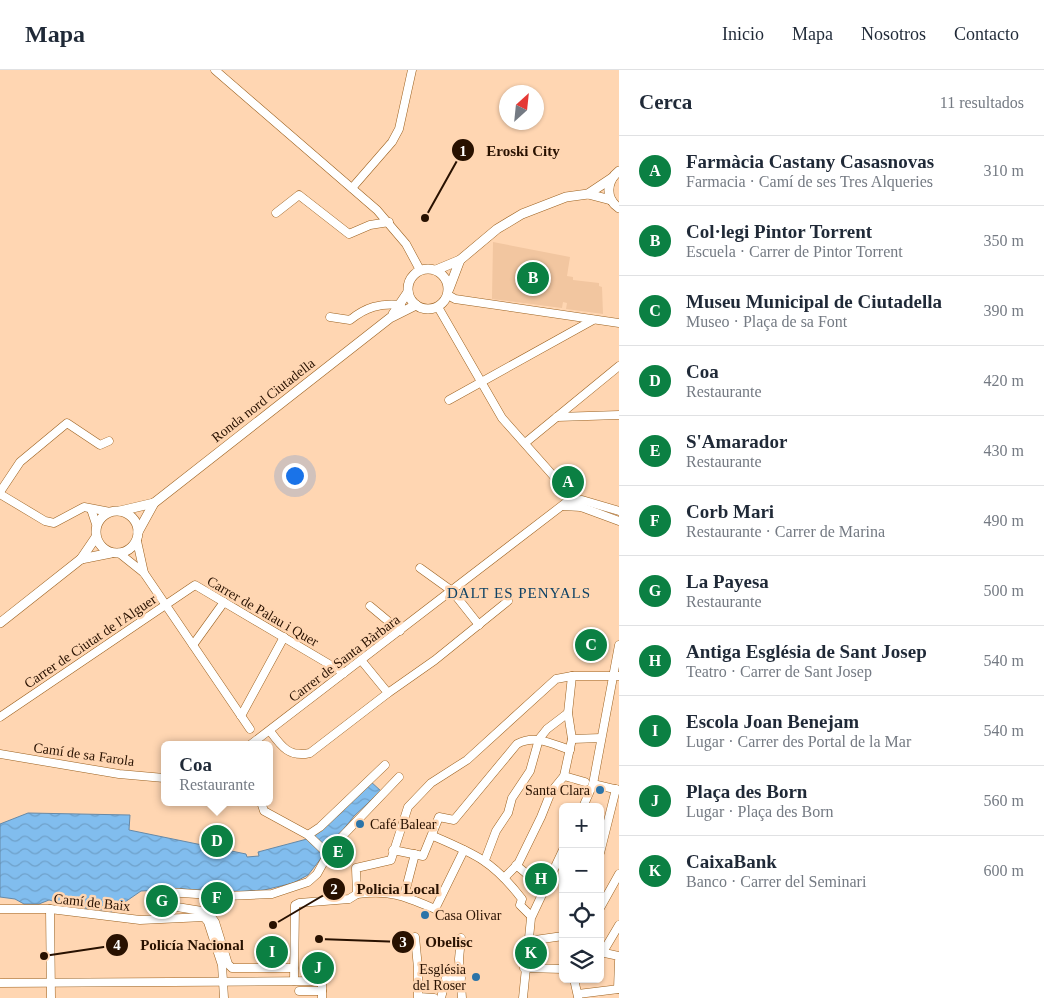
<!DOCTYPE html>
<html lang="es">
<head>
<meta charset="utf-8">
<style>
	:root { --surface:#fff; --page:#f2f2f3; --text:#1f2937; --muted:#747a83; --line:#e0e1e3; --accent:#0b8043 }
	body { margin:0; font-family:Georgia,serif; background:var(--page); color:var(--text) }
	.controls { position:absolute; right:15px; bottom:15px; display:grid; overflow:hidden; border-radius:8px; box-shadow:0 1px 4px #0004 }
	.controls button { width:45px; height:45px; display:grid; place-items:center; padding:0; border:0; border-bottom:1px solid var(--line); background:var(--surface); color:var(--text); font:25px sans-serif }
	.compass { position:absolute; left:499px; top:15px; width:45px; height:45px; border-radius:50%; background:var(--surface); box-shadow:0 1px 4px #0004; rotate:27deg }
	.you { position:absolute; left:294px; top:405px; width:18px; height:18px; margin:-12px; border:4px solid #fff; border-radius:50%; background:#1a73e8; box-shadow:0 0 0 8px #1a73e833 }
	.badge { display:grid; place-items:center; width:32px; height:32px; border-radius:50%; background:var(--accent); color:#fff; font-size:16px; font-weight:700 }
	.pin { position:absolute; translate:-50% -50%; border:2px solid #fff; box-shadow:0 1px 5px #0006 }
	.popup { position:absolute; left:161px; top:671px; width:112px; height:65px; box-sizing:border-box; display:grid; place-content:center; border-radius:8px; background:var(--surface); filter:drop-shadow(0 1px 4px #0005); font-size:16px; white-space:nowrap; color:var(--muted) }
	.popup b { font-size:19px; color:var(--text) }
	.popup::after { content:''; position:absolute; left:50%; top:100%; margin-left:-10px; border:10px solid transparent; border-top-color:var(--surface) }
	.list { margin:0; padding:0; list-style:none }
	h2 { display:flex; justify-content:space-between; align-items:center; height:65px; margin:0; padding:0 20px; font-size:21px }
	h2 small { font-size:16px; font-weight:400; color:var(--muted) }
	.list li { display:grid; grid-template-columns:32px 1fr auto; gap:15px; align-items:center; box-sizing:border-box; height:70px; padding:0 20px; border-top:1px solid var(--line) }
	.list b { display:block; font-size:19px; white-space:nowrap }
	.list p { margin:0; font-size:16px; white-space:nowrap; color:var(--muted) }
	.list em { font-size:16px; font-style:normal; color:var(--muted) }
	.icon { flex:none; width:28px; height:28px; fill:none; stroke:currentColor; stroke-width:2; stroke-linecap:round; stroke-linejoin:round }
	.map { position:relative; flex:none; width:619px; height:928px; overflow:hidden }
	header { display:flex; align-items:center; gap:30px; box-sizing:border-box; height:70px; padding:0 25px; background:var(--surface); border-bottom:1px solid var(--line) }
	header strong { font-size:24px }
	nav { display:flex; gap:28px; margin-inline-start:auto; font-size:18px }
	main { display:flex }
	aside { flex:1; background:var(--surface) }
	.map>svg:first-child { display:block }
	.built { fill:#f2c6a0 }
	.water { fill:url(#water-waves); stroke:#6689a7 }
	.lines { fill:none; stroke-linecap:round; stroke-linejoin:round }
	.minor-casing { stroke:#9c611f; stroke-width:9 }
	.major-casing { stroke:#9c611f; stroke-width:10 }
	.minor { stroke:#fff; stroke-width:8 }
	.major { stroke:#fff; stroke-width:9 }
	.poi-dot { fill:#2c74a8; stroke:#ffd6b2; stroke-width:2 }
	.labels { text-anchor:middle; stroke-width:5; stroke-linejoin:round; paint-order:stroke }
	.street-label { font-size:14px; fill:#281100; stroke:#ffd6b2 }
	.poi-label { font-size:14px; fill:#281100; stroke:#ffd6b2; text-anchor:end }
	.neighbourhood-label { font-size:15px; letter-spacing:1px; fill:#0e4265; stroke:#ffd6b2 }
	.leader { fill:none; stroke:#281100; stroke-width:2 }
	.callout-dot { fill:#281100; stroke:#ffd6b2; stroke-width:2 }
	.mark-label { font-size:15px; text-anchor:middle; font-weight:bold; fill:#fff }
	.callout-label { font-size:15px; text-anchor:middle; font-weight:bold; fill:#281100; stroke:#ffd6b2; stroke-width:5; stroke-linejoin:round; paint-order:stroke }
</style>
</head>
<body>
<header>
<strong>Mapa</strong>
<nav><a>Inicio</a><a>Mapa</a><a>Nosotros</a><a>Contacto</a></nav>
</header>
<main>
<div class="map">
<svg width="619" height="928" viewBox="0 0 619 928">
	<defs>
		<pattern id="water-waves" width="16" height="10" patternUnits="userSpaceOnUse" patternTransform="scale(1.25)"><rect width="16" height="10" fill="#81bdee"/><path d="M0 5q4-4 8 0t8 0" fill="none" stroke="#6fa1ca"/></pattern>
	</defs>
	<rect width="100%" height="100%" fill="#ffd6b2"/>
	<path class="built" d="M 493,172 L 570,187 L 567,206 L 573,207 L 573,210 L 599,213 L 599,216 L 602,217 L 603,244 L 566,239 L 567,233 L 563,232 L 562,238 L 492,229 Z"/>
	<path class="water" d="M 370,711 L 381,721 L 354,746 L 308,805 L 293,813 L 264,820 L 226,823 L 182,819 L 141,821 L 112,841 L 75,837 L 49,830 L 39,834 L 24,834 L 15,829 L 0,827 L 0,754 L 28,743 L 130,745 L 129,760 L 246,784 L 247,787 L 259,786 L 258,782 L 307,769 Z"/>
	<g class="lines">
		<g class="minor-casing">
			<g id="minor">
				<path d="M 215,0 L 377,140 L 406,174 L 420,200"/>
				<path d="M 352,118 L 392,72 L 399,59 L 412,0"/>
				<path d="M 276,143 L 299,125 L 349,164 L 370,155 L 389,152"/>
				<path d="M 448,225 L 455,229 L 619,253"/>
				<path d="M 438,237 L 502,348 L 581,437"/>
				<path d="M 330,247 L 350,250 C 366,237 380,233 401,235"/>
				<path d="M 449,330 L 593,250"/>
				<path d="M 557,347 L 619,345"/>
				<path d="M 525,373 L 619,296"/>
				<path d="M 0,422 L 20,392 L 67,353 L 100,375 L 109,371"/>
				<path d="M 0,424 L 45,451 L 54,453 L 84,437 L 110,442"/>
				<path d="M 563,436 L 581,437 L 619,451"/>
				<path d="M 91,439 L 96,454"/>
				<path d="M 137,471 L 144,503"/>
				<path d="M 119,483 L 144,503 L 250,659"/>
				<path d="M 420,498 L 452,521 L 479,555"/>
				<path d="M 370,536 L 400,561"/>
				<path d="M 193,575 L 224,532"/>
				<path d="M 388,623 L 435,590 L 508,531"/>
				<path d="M 241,646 L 284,567"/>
				<path d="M 0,647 L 195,515 L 344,603"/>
				<path d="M 270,661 C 281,676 289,688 310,683 L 388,623 L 361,590"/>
				<path d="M 572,669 L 601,668"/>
				<path d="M 250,675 L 568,431 L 582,430 L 619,441"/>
				<path d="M 0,684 L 119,704 L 164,708"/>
				<path d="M 564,706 L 585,712"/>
				<path d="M 593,714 L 619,720"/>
				<path d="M 261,732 L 264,741 L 308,765 L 329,785"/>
				<path d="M 583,737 L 593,714 L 619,575"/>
				<path d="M 308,765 L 320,757 L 385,695"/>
				<path d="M 433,766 C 475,784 493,791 522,829 L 520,835 L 531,846"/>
				<path d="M 393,780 L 423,786 L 439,747 L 454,750 L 517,674 C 535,664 552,674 570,680"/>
				<path d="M 600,783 L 616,719"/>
				<path d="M 485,790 L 496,761 L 508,743 L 512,728 L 530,701 L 539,669 L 547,659 L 568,643"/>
				<path d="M 516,795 L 545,819"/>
				<path d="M 504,808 L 518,794 L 541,747 L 551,722 L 564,706 L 572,669 L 568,643 L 572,606"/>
				<path d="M 357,824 C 392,820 404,826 435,839 L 464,780"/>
				<path d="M 404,826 L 415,784"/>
				<path d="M 600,838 L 619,804"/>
				<path d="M 0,839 L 50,839 L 140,850 L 204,847 L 208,852 L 222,895 L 224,928"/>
				<path d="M 50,839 L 51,928"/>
				<path d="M 415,867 L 418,898 L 418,928"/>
				<path d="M 461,868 L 459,889 L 462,928"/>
				<path d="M 528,871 L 563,866"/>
				<path d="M 600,882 L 619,886"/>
				<path d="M 603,882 L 619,855"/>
				<path d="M 294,898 L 232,898 L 228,894 L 215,852 L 208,842 L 158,834 L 156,825 L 167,822 L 226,826 L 272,824 L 308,812 L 317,804 L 332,777 L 399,707"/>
				<path d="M 524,898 L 563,899"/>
				<path d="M 574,909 L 578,927"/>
				<path d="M 294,911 L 295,835 L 299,833 L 349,829 L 357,824 L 356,798 L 391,790 L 408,737 L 431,713 L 467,690 L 556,609 L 572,606 L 619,606"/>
				<path d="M 0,913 L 322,911 L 322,928"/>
				<path d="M 618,919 L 619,891"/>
				<path d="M 299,921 L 322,921"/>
				<path d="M 578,924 L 619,919"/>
				<path d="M 419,927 L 434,928"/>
				<path d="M 441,928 L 446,908 L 461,908"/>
				<path d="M 523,928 L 531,848 L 563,780"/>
			</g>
		</g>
		<g class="major-casing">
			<g id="major">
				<path d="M 619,101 C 606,111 605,129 619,138"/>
				<path d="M 588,124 L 611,130"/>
				<circle cx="428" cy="219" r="20"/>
				<path d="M 436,200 L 460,190 L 497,159 L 522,144 L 566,127 L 588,124 L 612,108"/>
				<path d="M 449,219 L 460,190"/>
				<path d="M 393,244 L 408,222"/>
				<circle cx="117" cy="462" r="21"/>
				<path d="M 120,441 L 154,433"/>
				<path d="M 138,462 L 154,433 L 390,248 L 416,235"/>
				<path d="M 81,489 L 111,483"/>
				<path d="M 0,553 L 81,489 L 96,467"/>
			</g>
		</g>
		<use href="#minor" class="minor"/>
		<use href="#major" class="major"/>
	</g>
	<g class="poi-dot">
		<circle cx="600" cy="720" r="5"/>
		<circle cx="360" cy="754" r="5"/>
		<circle cx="425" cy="845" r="5"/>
		<circle cx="476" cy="907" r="5"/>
	</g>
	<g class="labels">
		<g class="street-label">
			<text transform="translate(263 330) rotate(-38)" y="5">Ronda nord Ciutadella</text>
			<text transform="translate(263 541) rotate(30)" y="5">Carrer de Palau i Quer</text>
			<text transform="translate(90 571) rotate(-34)" y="5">Carrer de Ciutat de l'Alguer</text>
			<text transform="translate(344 588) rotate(-37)" y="5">Carrer de Santa Bàrbara</text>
			<text transform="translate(84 684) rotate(8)" y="5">Camí de sa Farola</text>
			<text transform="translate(92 832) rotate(6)" y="5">Camí de Baix</text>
		</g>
		<g class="poi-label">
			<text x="590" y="725">Santa Clara</text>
			<text x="370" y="759" text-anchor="start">Café Balear</text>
			<text x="435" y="850" text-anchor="start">Casa Olivar</text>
			<text x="466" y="904">Església<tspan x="466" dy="16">del Roser</tspan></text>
		</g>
		<g class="neighbourhood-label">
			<text x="519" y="528">DALT ES PENYALS</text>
		</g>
	</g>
	<path class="leader" d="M425 148L463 80M273 855L334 819M319 869L403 872M44 886L117 875"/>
	<g class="callout-dot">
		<circle cx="425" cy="148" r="5"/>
		<circle cx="273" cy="855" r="5"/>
		<circle cx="319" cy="869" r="5"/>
		<circle cx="44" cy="886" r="5"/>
		<circle cx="463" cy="80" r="12"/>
		<circle cx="334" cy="819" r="12"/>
		<circle cx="403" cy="872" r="12"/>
		<circle cx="117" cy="875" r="12"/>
	</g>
	<g class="mark-label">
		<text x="463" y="86">1</text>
		<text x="334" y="824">2</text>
		<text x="403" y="877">3</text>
		<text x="117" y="880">4</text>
	</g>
	<g class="callout-label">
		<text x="523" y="86">Eroski City</text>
		<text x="398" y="824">Policia Local</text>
		<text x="449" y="877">Obelisc</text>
		<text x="192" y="880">Policía Nacional</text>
	</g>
</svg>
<div class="controls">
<button>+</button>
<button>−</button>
<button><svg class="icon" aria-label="locate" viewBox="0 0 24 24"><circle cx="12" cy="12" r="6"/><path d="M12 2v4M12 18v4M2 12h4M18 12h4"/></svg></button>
<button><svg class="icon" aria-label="layers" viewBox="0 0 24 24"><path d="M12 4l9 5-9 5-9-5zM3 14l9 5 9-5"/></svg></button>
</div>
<svg class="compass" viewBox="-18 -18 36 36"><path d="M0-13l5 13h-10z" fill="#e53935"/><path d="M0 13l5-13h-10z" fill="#747a83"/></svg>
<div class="you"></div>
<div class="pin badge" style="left:568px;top:412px">A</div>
<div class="pin badge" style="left:533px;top:208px">B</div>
<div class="pin badge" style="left:591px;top:575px">C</div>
<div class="pin badge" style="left:217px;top:771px">D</div>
<div class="popup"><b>Coa</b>Restaurante</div>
<div class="pin badge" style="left:338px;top:782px">E</div>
<div class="pin badge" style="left:217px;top:828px">F</div>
<div class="pin badge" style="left:162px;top:831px">G</div>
<div class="pin badge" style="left:541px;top:809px">H</div>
<div class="pin badge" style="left:272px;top:882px">I</div>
<div class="pin badge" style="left:318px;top:898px">J</div>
<div class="pin badge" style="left:531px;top:883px">K</div>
</div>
<aside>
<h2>Cerca<small>11 resultados</small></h2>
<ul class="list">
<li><span class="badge">A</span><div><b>Farmàcia Castany Casasnovas</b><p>Farmacia · Camí de ses Tres Alqueries</p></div><em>310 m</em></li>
<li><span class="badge">B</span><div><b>Col·legi Pintor Torrent</b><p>Escuela · Carrer de Pintor Torrent</p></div><em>350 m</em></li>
<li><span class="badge">C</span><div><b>Museu Municipal de Ciutadella</b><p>Museo · Plaça de sa Font</p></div><em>390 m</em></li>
<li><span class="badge">D</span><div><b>Coa</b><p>Restaurante</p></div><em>420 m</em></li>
<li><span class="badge">E</span><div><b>S'Amarador</b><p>Restaurante</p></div><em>430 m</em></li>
<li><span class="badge">F</span><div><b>Corb Mari</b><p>Restaurante · Carrer de Marina</p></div><em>490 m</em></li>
<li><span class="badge">G</span><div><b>La Payesa</b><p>Restaurante</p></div><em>500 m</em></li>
<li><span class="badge">H</span><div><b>Antiga Església de Sant Josep</b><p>Teatro · Carrer de Sant Josep</p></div><em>540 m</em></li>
<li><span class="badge">I</span><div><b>Escola Joan Benejam</b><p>Lugar · Carrer des Portal de la Mar</p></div><em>540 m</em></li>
<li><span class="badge">J</span><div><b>Plaça des Born</b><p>Lugar · Plaça des Born</p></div><em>560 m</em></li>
<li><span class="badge">K</span><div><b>CaixaBank</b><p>Banco · Carrer del Seminari</p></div><em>600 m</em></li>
</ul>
</aside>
</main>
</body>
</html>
